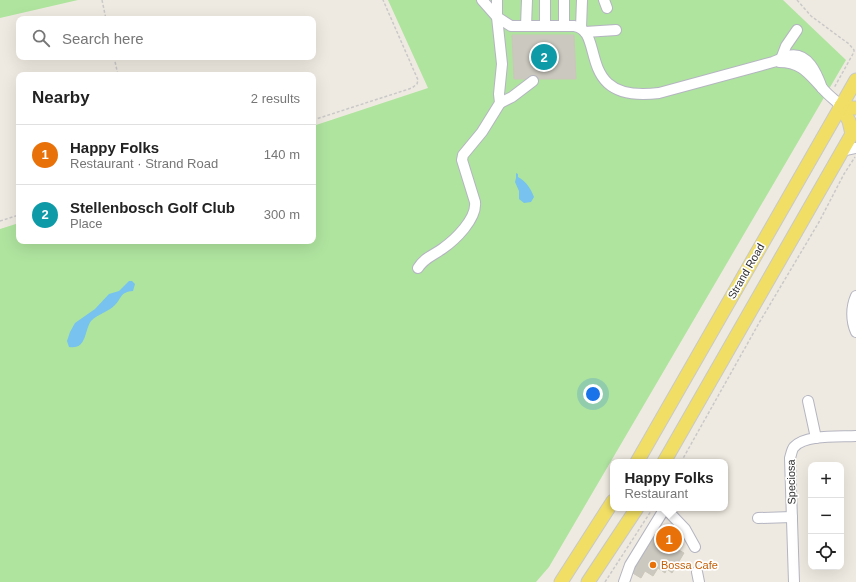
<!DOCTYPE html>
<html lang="en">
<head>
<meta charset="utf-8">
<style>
	:root { --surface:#fff; --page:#f2f2f2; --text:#222; --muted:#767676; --line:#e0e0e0; --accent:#4553f8 }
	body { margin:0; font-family:Helvetica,sans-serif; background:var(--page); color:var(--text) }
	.controls { position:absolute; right:12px; bottom:12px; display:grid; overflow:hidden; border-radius:8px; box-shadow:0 4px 16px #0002 }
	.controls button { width:36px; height:36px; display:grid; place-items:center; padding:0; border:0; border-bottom:1px solid var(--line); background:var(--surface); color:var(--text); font:20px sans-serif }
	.you { position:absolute; left:593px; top:394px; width:14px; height:14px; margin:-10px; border:3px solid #fff; border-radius:50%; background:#1a73e8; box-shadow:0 0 0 6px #1a73e833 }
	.badge { display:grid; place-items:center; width:26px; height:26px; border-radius:50%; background:var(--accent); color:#fff; font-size:13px; font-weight:700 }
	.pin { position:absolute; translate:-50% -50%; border:2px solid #fff; box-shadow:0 1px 4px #0006 }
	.popup { position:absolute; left:610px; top:459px; width:118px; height:52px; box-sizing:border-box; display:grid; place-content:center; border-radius:8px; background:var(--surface); filter:drop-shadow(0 1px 3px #0005); font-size:13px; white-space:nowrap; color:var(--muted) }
	.popup b { font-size:15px; color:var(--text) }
	.popup::after { content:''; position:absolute; left:50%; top:100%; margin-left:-8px; border:8px solid transparent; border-top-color:var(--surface) }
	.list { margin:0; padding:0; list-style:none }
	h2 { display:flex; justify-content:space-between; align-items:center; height:52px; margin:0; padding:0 16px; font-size:17px }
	h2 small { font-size:13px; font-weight:400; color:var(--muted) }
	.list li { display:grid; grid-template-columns:26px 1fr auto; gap:12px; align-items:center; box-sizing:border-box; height:60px; padding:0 16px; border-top:1px solid var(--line) }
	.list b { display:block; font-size:15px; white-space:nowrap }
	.list p { margin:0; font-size:13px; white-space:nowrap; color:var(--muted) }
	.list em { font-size:13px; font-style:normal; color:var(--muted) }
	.icon { flex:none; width:22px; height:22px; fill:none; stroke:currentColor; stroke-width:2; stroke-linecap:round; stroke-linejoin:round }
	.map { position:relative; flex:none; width:856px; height:582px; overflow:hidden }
	.search { position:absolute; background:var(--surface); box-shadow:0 4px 16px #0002; left:16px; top:16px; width:300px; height:44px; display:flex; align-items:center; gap:10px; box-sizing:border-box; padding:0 14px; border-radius:8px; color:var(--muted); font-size:15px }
	.panel { position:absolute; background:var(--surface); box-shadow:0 4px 16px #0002; left:16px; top:72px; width:300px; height:172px; border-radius:8px }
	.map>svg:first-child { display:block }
	.green { fill:#afe49f }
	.water { fill:#77c2ee }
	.building { fill:#cbc8bf; stroke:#cbc7ba }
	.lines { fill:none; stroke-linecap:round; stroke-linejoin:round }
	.minor-casing { stroke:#b4b5c1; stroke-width:12 }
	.major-casing { stroke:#c9c9c9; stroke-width:15 }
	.path { stroke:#c9c9c9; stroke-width:1.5; stroke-dasharray:3 2; stroke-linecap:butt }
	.minor { stroke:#fff; stroke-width:10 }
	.major { stroke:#f0de65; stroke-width:13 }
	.food-dot { fill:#e8710a; stroke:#fff; stroke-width:1.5 }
	.labels { text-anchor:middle; stroke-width:3.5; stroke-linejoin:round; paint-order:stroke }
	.street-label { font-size:11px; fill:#2e2e2e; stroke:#fff }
	.food-label { font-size:11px; fill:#c56008; stroke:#fff; text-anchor:start }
</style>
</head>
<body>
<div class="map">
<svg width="856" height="582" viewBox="0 0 856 582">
	<rect width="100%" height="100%" fill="#efeae1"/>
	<g class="green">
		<path d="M 0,0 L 78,0 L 0,18 Z"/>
		<path d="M 388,0 L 783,0 L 846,60 L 549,567 L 536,582 L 0,582 L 0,229 L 19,223 L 19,241 L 313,241 L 313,126 L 428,88 Z"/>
	</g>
	<g class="water">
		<path d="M 516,173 L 518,174 L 518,177 C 526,181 531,189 534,197 L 531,202 L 524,203 L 519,199 L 519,191 L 515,182 L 516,178 Z"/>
		<path d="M 129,281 L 132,281 L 135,284 L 133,291 C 120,292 122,298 115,305 C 108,312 98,314 91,321 C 84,331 87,350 69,347 L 67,341 L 70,332 L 75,323 L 95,309 L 109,294 L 119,291 Z"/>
	</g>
	<g class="building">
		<path d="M 512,35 L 574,35 L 576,79 L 514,79 Z"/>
		<path d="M 665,526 L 684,538 L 677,549 L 684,553 L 672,573 L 667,569 L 665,573 L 658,568 L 653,576 L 645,571 L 641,578 L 631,572 L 654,534 L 659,537 Z"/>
	</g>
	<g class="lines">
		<g class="minor-casing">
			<g id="minor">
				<path d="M 482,0 L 497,17 L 511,26 L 574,26 C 607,30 573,104 659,93 L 773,62 C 778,60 783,58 788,56 C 808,51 817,74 822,88"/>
				<path d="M 545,0 L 545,26"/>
				<path d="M 604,0 L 607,8"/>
				<path d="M 526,26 L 527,0"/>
				<path d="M 564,26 L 564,0"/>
				<path d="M 581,28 L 582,0"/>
				<path d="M 585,32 L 616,30"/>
				<path d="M 781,59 L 786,46 L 797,30"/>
				<path d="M 779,62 C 802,62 809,74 823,89 C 828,95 835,100 841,106"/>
				<path d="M 500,103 L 512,97 L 533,81"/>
				<path d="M 841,151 L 856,148"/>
				<path d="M 418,268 C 424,258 432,256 442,249 C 455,240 477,219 475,202 L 462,160 L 463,155 L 482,132 L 500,103 L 499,94 L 502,64 L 497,17 L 497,0"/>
				<path d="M 856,296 C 851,307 851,321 856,332"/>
				<path d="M 808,401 L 816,438"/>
				<path d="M 758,518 L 792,517"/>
				<path d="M 697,572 L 699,582"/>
				<path d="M 624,582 L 630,565 L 665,508 L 685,529 L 695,547"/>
				<path d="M 794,582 L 790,458 C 791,455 792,449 794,447 C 805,434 840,437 856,436"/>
			</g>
		</g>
		<g class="major-casing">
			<g id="major">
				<path d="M 841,106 L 849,121 L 852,134"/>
				<path d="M 841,106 L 852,108 L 856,108"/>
				<path d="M 637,462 L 856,80"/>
				<path d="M 664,462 L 856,127"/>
				<path d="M 561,582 L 613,501"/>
				<path d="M 588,582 L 637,508"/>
			</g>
		</g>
		<g class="path">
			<path d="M 102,0 L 106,19"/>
			<path d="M 797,0 L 811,16 L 849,44 L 854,50 L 854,52 L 834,88"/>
			<path d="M 114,57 L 118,75"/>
			<path d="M 313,120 L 412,88 L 417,84 L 418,80 L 383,0"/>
			<path d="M 0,221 L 19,215"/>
			<path d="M 681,462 L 759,323 L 819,222 L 844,174 L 855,157"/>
			<path d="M 605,582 L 653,508"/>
		</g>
		<use href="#minor" class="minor"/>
		<use href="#major" class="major"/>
	</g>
	<circle class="food-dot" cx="653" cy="565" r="4"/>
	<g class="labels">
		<g class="street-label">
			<text transform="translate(746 271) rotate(-60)" y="4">Strand Road</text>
			<text transform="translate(791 482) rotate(-91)" y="4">Speciosa</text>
		</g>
		<g class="food-label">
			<text x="661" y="569">Bossa Cafe</text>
		</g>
	</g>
</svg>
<div class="controls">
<button>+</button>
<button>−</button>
<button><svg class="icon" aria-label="locate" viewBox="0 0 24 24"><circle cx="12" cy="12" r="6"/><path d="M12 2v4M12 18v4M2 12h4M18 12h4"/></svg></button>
</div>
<div class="you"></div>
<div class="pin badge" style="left:669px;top:539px;background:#e8710a">1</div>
<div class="popup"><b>Happy Folks</b>Restaurant</div>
<div class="pin badge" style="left:544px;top:57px;background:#0f9aa8">2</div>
<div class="search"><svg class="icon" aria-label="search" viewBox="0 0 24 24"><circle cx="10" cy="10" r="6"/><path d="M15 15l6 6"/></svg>Search here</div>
<section class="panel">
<h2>Nearby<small>2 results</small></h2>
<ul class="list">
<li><span class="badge" style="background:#e8710a">1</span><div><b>Happy Folks</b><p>Restaurant · Strand Road</p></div><em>140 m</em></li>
<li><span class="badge" style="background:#0f9aa8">2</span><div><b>Stellenbosch Golf Club</b><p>Place</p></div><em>300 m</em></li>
</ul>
</section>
</div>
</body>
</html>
